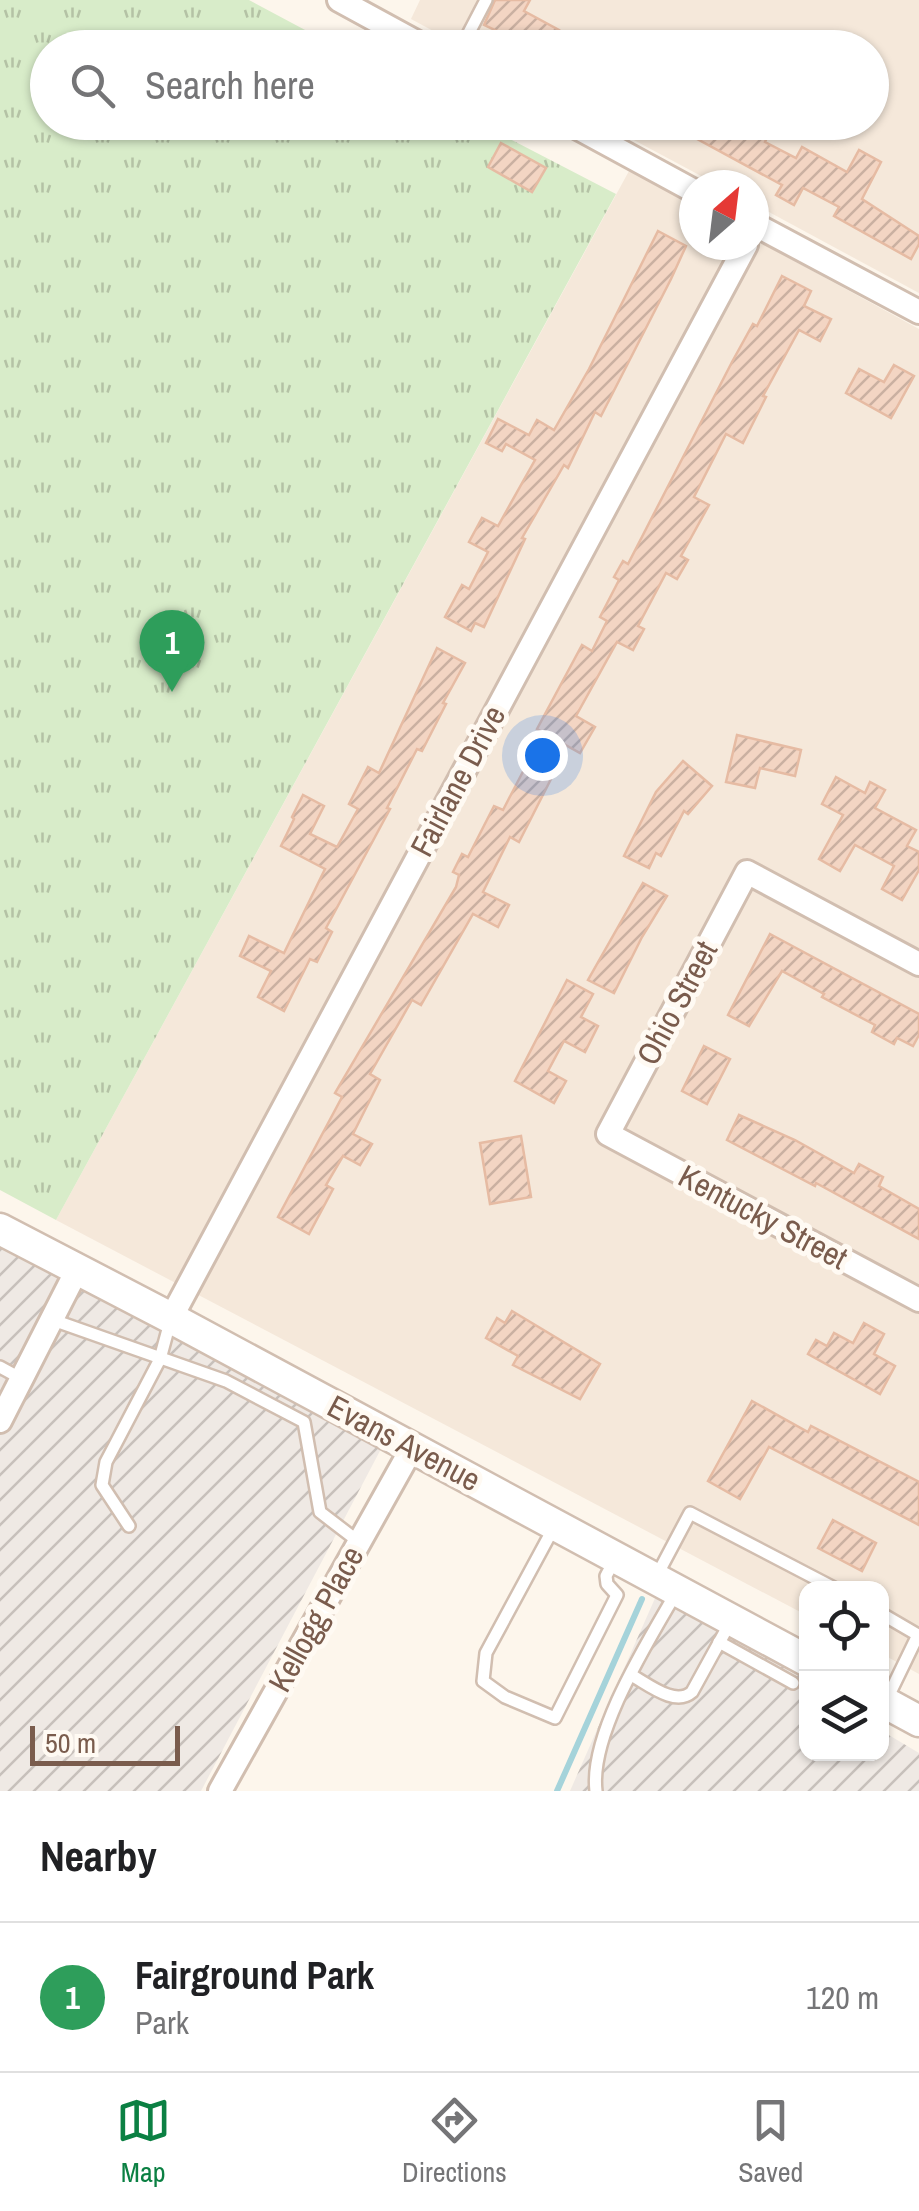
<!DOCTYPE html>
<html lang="en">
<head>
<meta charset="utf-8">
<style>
	:root { --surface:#fff; --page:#f6f6f6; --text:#202124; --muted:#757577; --line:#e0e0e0; --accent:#0b8043 }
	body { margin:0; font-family:"Archivo Narrow",sans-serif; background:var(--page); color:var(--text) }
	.controls { position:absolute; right:30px; bottom:30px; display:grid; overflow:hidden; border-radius:20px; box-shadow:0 2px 8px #0004 }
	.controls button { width:90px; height:90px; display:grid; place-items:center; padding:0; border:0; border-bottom:2px solid var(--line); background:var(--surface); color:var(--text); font:50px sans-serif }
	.compass { position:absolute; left:679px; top:170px; width:90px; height:90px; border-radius:50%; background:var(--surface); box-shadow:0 2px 8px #0004; rotate:28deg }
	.scale { position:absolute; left:30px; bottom:25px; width:150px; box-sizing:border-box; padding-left:10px; border:5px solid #7a5c4d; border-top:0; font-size:28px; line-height:35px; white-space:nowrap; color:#7a5c4d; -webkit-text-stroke:8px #fffaf3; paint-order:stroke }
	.you { position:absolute; left:542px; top:755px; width:35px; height:35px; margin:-25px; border:8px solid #fff; border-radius:50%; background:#1a73e8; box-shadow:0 0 0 15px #1a73e833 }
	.badge { display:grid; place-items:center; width:65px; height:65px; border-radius:50%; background:var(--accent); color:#fff; font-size:32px; font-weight:700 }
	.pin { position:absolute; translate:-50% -82px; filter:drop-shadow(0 2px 5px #0008) }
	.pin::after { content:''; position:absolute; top:52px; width:35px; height:30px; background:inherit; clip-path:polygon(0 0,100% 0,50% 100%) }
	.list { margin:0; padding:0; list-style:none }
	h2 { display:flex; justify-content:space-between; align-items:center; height:130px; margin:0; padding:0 40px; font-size:42px }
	h2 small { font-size:32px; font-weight:400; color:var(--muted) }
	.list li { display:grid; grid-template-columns:65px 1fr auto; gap:30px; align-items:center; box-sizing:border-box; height:150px; padding:0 40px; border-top:2px solid var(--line) }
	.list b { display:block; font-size:38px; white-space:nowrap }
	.list p { margin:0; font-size:32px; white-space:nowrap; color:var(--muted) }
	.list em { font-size:32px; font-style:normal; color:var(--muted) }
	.icon { flex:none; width:55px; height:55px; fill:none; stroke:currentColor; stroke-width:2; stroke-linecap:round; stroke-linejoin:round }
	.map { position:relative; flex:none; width:919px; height:1791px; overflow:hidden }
	.search { position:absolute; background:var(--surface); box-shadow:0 2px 8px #0004; left:30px; right:30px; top:30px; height:110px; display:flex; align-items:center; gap:25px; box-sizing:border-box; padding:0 35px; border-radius:55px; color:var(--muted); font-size:38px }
	.sheet { height:280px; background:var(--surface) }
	nav { display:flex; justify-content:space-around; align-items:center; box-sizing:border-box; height:140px; border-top:2px solid var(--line); background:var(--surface); font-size:28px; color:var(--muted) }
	nav a { display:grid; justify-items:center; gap:5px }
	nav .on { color:var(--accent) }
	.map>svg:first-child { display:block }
	.residential { fill:#f5e8da }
	.industrial { fill:url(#industrial-furrows) }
	.park { fill:url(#park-tufts) }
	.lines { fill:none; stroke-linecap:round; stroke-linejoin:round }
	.stream { stroke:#a5d3da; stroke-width:6 }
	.building { fill:url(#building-hatch); stroke:#e6bba3; stroke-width:2.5 }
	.service-casing { stroke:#d1beb0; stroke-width:16 }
	.minor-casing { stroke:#d1beb0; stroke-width:28 }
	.tertiary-casing { stroke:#d1beb0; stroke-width:35 }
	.service { stroke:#fff; stroke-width:11 }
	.minor { stroke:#fff; stroke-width:22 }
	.tertiary { stroke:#fff; stroke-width:30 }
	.labels { text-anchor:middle; stroke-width:10; stroke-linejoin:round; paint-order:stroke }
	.street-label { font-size:32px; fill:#7a5c4d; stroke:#fffaf3 }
</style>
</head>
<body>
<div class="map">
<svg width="919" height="1791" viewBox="0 0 919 1791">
	<defs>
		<pattern id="industrial-furrows" width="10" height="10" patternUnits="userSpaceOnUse" patternTransform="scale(2.5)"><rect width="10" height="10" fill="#efe9e4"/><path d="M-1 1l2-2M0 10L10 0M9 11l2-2" fill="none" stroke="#c7c0bb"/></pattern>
		<pattern id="park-tufts" width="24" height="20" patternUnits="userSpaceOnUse" patternTransform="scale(2.5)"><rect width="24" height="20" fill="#d8ecc9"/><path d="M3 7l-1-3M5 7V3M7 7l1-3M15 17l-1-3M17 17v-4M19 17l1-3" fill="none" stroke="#b4c2a5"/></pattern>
		<pattern id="building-hatch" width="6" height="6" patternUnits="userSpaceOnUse" patternTransform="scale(2.5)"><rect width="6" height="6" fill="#f3d5c3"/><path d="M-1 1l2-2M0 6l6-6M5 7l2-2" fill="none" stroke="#cab0a1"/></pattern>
	</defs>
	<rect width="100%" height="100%" fill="#fdf6ec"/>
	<g class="residential">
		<path d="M 420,0 L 919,0 L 919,293 L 754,204 L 754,185 L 718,185 L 602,123 L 872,122 L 872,48 L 463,47 L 411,19 Z"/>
		<path d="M 629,171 L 694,206 L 694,245 L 754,245 L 754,239 L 919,329 L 919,1674 L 882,1654 L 882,1588 L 806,1588 L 806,1615 L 56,1220 Z"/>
	</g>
	<g class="industrial">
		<path d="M 0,1241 L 382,1447 L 201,1791 L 0,1791 Z"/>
		<path d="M 656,1596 L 806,1679 L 806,1754 L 882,1754 L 882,1731 L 919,1753 L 919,1791 L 570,1791 Z"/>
	</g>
	<path class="park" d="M 0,0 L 249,0 L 337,47 L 48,48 L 48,122 L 456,123 L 479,136 L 508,138 L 616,194 L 56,1220 L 0,1190 Z"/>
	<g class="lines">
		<path class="stream" d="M 557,1791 L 642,1599"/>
	</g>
	<g class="building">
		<path d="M 495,0 L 530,0 L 524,11 L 559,30 L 549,48 L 533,48 L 484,25 Z"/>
		<path d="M 695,122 L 715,122 L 740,136 L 747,122 L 757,122 L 771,129 L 765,142 L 796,158 L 802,147 L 847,172 L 859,150 L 881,162 L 862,199 L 919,236 L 919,244 L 911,259 L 834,216 L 839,207 L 803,188 L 794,205 L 776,195 L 782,185 L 688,134 Z"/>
		<path d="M 501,143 L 546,168 L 532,192 L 488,167 Z"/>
		<path d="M 658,231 L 686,246 L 671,279 L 601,416 L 595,412 L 568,468 L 564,465 L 522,538 L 525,539 L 484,627 L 475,623 L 471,631 L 445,617 L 462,585 L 469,589 L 488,552 L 469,542 L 482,518 L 498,526 L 535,460 L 506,444 L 502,451 L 486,443 L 498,419 L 529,435 L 537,420 L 554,430 L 589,369 Z"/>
		<path d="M 782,276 L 811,291 L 804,306 L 831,319 L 820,341 L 799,330 L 763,396 L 766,397 L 743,443 L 726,434 L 694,497 L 709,505 L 681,556 L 688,560 L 677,579 L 666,573 L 638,626 L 644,629 L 633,650 L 617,642 L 576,716 L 595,727 L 580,753 L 537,729 L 582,645 L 592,651 L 607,621 L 600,617 L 619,580 L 614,577 L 623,561 L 628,564 L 732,362 L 753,324 L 757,326 Z"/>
		<path d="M 894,365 L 914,376 L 891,418 L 846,393 L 859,369 L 884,382 Z"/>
		<path d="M 437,648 L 465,663 L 443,703 L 446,704 L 422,751 L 417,749 L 387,808 L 390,809 L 326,928 L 332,932 L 317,962 L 310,959 L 284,1011 L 258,997 L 271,971 L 240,956 L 249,936 L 284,953 L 325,869 L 281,846 L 294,819 L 292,817 L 303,795 L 324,806 L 310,834 L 337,847 L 358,809 L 349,804 L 368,767 L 379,773 Z"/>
		<path d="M 737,735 L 801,750 L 795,776 L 760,768 L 755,788 L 726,782 Z"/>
		<path d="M 683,761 L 712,786 L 688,814 L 684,811 L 661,856 L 656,853 L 649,868 L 624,856 L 656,792 Z"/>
		<path d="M 528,762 L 553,775 L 519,842 L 510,837 L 483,892 L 509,905 L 498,927 L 473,914 L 421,1005 L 412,1000 L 370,1074 L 380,1080 L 353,1134 L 372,1144 L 360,1165 L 343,1156 L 326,1185 L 333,1189 L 309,1234 L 278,1217 L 342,1097 L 335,1093 L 456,887 L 459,875 L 453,872 L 462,854 L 468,857 L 494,806 L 503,810 Z"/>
		<path d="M 836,777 L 865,793 L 870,782 L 885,790 L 875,808 L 916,830 L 907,846 L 919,852 L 919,870 L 902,900 L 882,889 L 894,866 L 855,845 L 840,871 L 819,859 L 843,815 L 822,804 Z"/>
		<path d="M 643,883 L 667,896 L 642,937 L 614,993 L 588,980 Z"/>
		<path d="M 770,934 L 919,1014 L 919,1035 L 913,1046 L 897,1038 L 894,1044 L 872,1032 L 875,1025 L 822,997 L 824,994 L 782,971 L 749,1026 L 728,1015 Z"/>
		<path d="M 567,980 L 593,994 L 581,1017 L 598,1026 L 585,1052 L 564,1041 L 548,1071 L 566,1081 L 554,1103 L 515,1081 Z"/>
		<path d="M 704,1046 L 730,1059 L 707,1104 L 682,1091 Z"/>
		<path d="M 739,1115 L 795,1140 L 854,1173 L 859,1164 L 883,1177 L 879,1186 L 919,1209 L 919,1239 L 816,1183 L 815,1186 L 727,1140 Z"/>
		<path d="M 521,1136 L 531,1197 L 490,1204 L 480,1143 Z"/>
		<path d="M 512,1311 L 600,1364 L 580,1399 L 513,1365 L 518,1356 L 486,1338 L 497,1318 L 505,1323 Z"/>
		<path d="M 864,1323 L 884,1334 L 874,1354 L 895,1366 L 880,1394 L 808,1354 L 816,1340 L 827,1346 L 834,1333 L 853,1343 Z"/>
		<path d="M 752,1401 L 808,1432 L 811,1426 L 919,1482 L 919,1525 L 769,1447 L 740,1499 L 708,1481 Z"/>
		<path d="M 833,1520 L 876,1543 L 862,1571 L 818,1548 Z"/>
	</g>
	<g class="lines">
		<g class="service-casing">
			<g id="service">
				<path d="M 461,48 L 486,0"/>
				<path d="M 53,1320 L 226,1381 L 304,1422 L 320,1512 L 359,1542"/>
				<path d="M 0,1367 L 22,1379"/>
				<path d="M 129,1526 L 102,1485 L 106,1462 L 160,1359 L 170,1322"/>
				<path d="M 553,1529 L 486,1653 L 483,1681 L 505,1697 L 555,1718 L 617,1595 L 607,1584 L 606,1576 L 615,1559"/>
				<path d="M 655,1579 L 690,1513 L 834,1588"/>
				<path d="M 882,1614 L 918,1635 L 886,1701"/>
				<path d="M 719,1642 L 793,1683"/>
				<path d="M 631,1675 C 648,1684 675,1707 692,1692 L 731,1621"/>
				<path d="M 596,1791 C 589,1734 649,1640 677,1591"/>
			</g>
		</g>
		<g class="minor-casing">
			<g id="minor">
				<path d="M 339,0 L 427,48"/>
				<path d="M 567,122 L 694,191"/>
				<path d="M 754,224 L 919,312"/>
				<path d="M 919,964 L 747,872 L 608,1134 L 919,1300"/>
				<path d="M 171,1318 L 746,245"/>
				<path d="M 0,1421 L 77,1270"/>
				<path d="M 220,1791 L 412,1448"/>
			</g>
		</g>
		<g class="tertiary-casing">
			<g id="tertiary">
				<path d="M 0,1229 L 171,1318 L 806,1660"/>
				<path d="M 882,1701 L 919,1721"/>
			</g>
		</g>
		<use href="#service" class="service"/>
		<use href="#minor" class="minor"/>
		<use href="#tertiary" class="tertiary"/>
	</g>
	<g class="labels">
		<g class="street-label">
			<text transform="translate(458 781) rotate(-62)" y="11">Fairlane Drive</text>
			<text transform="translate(677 1003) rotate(-62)" y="11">Ohio Street</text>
			<text transform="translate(763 1217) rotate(28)" y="11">Kentucky Street</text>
			<text transform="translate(404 1443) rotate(28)" y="11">Evans Avenue</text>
			<text transform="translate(316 1619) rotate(-61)" y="11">Kellogg Place</text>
		</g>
	</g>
</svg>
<div class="controls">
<button><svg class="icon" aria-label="locate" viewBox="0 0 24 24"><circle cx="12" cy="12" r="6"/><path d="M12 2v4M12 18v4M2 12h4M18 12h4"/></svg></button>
<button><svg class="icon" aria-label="layers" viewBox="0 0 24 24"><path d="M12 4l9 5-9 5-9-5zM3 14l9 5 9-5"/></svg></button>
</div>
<svg class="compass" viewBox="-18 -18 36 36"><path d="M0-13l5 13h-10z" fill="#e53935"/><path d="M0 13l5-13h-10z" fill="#757577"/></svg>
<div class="scale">50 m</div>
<div class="you"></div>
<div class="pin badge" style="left:172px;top:692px;background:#2e9e5b">1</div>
<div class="search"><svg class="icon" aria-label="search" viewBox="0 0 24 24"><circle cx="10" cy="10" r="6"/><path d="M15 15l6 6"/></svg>Search here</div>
</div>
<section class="sheet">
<h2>Nearby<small></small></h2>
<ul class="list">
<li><span class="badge" style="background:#2e9e5b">1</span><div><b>Fairground Park</b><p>Park</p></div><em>120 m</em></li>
</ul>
</section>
<nav>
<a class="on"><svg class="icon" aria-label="map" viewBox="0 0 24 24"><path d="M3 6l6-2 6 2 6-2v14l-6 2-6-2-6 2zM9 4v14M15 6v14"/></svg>Map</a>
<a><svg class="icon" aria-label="directions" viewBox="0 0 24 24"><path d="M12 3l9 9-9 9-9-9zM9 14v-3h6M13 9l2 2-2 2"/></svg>Directions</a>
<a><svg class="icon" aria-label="saved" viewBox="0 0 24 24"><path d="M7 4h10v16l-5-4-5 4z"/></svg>Saved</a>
</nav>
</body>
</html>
